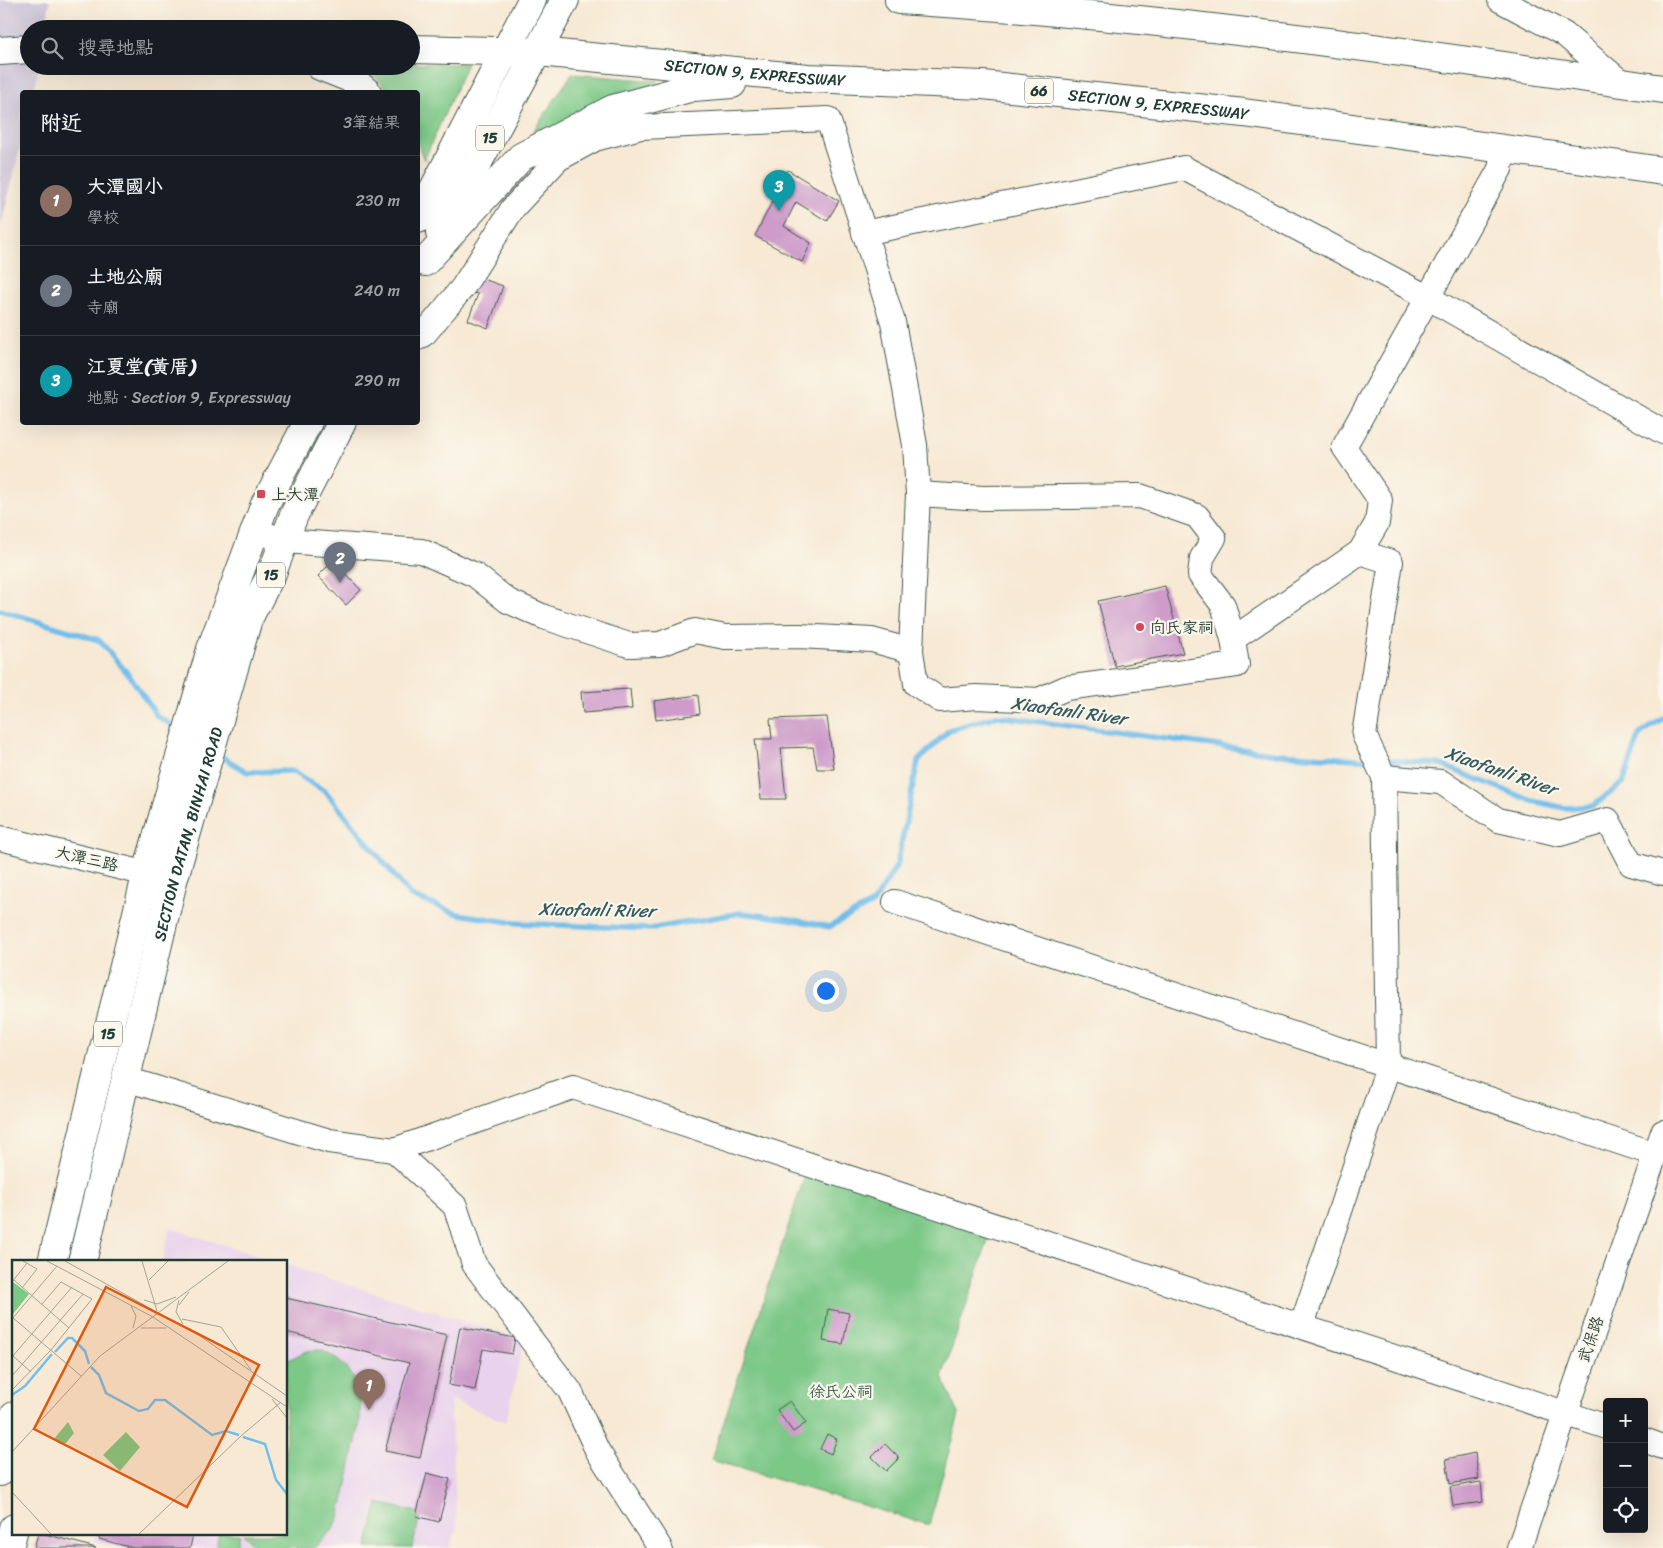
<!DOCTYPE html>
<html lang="zh-TW">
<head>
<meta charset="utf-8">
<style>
	:root { --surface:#171b24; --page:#20242c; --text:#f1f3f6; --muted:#9ea1a6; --line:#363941; --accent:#7c3aed }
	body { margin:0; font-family:Sriracha,"LXGW WenKai TC",sans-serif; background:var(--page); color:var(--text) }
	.controls { position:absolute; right:15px; bottom:15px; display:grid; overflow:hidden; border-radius:5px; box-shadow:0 5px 20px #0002 }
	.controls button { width:45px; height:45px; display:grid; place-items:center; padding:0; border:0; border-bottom:1px solid var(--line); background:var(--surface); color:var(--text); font:25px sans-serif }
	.you { position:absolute; left:825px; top:990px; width:18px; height:18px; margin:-12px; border:4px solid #fff; border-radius:50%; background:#1a73e8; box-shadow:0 0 0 8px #1a73e833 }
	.badge { display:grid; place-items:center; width:32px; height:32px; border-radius:50%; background:var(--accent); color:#fff; font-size:16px; font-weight:700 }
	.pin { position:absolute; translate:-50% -41px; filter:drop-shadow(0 1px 2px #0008) }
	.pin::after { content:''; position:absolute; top:26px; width:18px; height:15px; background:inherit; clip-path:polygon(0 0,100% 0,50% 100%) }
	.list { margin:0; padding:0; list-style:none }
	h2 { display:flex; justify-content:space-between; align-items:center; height:65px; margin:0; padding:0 20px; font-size:21px }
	h2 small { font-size:16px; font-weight:400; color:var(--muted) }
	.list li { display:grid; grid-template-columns:32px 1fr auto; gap:15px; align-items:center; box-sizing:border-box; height:90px; padding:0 20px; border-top:1px solid var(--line) }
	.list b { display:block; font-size:19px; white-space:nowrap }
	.list p { margin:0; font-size:16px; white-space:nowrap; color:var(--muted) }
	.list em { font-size:16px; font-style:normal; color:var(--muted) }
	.icon { flex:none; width:28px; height:28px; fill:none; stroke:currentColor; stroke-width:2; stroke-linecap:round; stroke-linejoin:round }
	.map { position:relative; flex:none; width:1663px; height:1548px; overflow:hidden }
	.search { position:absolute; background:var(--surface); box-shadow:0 5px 20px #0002; left:20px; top:20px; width:400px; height:55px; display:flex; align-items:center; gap:12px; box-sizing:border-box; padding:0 18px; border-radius:28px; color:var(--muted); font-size:19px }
	.panel { position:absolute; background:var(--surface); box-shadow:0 5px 20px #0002; left:20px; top:90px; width:400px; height:335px; border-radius:5px }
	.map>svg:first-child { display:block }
	.built { fill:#e9d2ed }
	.industrial { fill:#c9bfd7 }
	.green { fill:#7cc887; stroke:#4e825e }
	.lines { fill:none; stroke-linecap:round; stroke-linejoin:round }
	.stream { stroke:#71beeb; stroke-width:5.5 }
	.building { fill:#ce9bca }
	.minor-casing { stroke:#3f574c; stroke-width:26 }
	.major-casing { stroke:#3f574c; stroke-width:30 }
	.minor { stroke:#fff; stroke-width:24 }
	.major { stroke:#fff; stroke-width:28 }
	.poi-dot { fill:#d1495b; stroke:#fbf7ec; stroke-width:2 }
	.labels { text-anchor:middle; stroke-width:4.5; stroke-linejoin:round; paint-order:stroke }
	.shield { fill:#fbf7ec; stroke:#61756b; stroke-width:1 }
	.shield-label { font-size:15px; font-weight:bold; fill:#1f3d34 }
	.street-label { font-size:16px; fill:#1f3d34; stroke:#fbf7ec }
	.poi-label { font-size:16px; fill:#1f3d34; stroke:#fbf7ec; text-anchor:start }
	.park-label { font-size:16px; fill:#366049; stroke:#fbf7ec }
	.water-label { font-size:18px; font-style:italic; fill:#345d62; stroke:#fbf7ec }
	.inset-river { fill:none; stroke:#71beeb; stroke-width:2.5 }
	.inset-road { fill:none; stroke:#a1a494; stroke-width:1 }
	.view { fill:#de580e; fill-opacity:0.15; stroke:#de580e; stroke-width:2.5 }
	.inset-edge { fill:none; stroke:#1f3d34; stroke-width:2.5 }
</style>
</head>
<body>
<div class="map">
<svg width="1663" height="1548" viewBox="0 0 1663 1548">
	<rect width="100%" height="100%" fill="#fbf7ec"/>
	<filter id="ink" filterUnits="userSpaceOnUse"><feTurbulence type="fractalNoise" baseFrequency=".02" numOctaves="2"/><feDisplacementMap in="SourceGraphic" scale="10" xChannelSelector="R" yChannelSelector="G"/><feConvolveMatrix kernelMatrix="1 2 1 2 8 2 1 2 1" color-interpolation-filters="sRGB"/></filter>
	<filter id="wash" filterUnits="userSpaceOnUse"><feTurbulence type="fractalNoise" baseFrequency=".0096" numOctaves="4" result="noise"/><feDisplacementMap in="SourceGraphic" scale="20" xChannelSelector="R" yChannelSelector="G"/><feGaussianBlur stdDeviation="1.12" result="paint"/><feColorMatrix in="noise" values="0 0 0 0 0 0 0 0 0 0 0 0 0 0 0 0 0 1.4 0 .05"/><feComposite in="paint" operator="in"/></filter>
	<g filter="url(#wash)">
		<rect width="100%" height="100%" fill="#f7e9d4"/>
		<g class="built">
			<path d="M 170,1228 L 277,1262 L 162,1262 Z"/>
			<path d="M 286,1265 L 524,1340 L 506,1422 L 450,1399 L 457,1525 L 450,1548 L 120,1548 L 94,1541 L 95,1534 L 286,1534 Z"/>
		</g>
		<path class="industrial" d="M 0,0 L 50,0 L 46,29 L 29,29 L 29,66 L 39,66 L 34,92 L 22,92 L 22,140 L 0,230 Z"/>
		<g class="green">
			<path d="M 411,64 L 467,64 L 424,160 L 418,145 L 418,92 L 389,92 L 378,79 L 359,66 L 411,66 Z"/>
			<path d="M 572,74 L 659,81 L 527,140 Z"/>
			<path d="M 807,1169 L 992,1229 L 942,1377 L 959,1414 L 929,1525 L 711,1460 Z"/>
			<path d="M 320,1350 C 370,1373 364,1409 353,1454 C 349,1476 344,1497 339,1518 L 332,1531 L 314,1548 L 258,1548 L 243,1534 L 286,1534 L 286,1361 L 307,1351 Z"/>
			<path d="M 378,1503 L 421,1513 L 412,1548 L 367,1548 Z"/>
			<path d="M 219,1534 L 240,1534 L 237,1548 L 216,1546 Z"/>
		</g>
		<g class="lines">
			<g class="stream">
				<path d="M 0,610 L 99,640 L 129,675 L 157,716 L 180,730"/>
				<path d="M 218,754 L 247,772 L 292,771 L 326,792 L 411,896 L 458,914 L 515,923 L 650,929 L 740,913 L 790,919 L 829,927 L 873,903 L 897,865 L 918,761 L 949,730 L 997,716 L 1278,754 L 1370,760"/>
				<path d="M 1384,760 L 1439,764 L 1532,801 L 1565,808 L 1593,806 L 1623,783 L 1640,734 L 1663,718"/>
			</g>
		</g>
		<g id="blocks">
			<g class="building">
				<path d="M 788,170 L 839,201 L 827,221 L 796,202 L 784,226 L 811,243 L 802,262 L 755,236 Z"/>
				<path d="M 474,276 L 503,286 L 488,328 L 468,320 L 478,294 L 468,292 Z"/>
				<path d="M 333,561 L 361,590 L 346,605 L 318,576 Z"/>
				<path d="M 1165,586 L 1183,653 L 1115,666 L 1098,601 Z"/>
				<path d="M 630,689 L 632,709 L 583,713 L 581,692 Z"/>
				<path d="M 698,695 L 700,714 L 656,720 L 654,701 Z"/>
				<path d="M 827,717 L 834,769 L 817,769 L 813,747 L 781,748 L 786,799 L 761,799 L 755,739 L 772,739 L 770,719 Z"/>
				<path d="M 286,1298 L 447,1335 L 420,1458 L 385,1451 L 409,1363 L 286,1332 Z"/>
				<path d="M 828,1309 L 849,1313 L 843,1344 L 823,1341 Z"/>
				<path d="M 460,1327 L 515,1338 L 512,1354 L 483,1349 L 475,1390 L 449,1385 Z"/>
				<path d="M 790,1401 L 806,1423 L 793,1432 L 777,1410 Z"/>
				<path d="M 827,1434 L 837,1439 L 831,1454 L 820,1449 Z"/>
				<path d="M 885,1444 L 899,1458 L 886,1471 L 872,1457 Z"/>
				<path d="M 1475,1453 L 1479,1479 L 1450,1484 L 1446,1459 Z"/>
				<path d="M 427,1473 L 450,1479 L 439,1522 L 416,1516 Z"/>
				<path d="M 1481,1482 L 1483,1502 L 1453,1506 L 1450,1487 Z"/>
				<path d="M 38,1534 L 45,1534 L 96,1548 L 34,1548 Z"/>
				<path d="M 100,1534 L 193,1534 L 190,1548 L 133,1548 L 99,1539 Z"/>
			</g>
		</g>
	</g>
	<g filter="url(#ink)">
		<use href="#blocks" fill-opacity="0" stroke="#3f574c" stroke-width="1"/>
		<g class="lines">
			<g class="minor-casing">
				<g id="minor">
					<path d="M 1500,0 L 1564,34 L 1622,83"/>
					<path d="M 864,233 L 1184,168 L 1427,297 L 1663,432"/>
					<path d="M 418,338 L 425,333 L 463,287 L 513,208 L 558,159 L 595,139 L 641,127 L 828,119 L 893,322 L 915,445 L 918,494 L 911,651 L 916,684 L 940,700 L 976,697 L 1039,700 L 1066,688 L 1237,665 L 1233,639 L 1360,552 L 1377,523 L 1380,500 L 1344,447 L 1500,169 L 1504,148"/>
					<path d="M 918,494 L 983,498 L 1140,496 L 1197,516 L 1214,538 L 1202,558 L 1200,575 L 1223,605 L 1233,639"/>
					<path d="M 255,530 L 285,541 L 421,551 L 475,575 L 508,601 L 544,617 L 629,645 L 660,644 L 695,631 L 725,637 L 799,636 L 872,640 L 911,651"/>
					<path d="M 1384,777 L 1441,782 L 1498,820 L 1560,834 L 1608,820 L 1631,864 L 1663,873"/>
					<path d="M 0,838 L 164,878"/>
					<path d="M 895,902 L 1655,1154"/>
					<path d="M 126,1079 L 329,1141 L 394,1150 L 573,1087 L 1607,1427"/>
					<path d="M 394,1150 L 455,1206 L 474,1264 L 570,1391 L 597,1450 L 660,1548"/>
					<path d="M 1302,1325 L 1388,1067 L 1384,777 L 1364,735 L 1391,562 L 1360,552"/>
					<path d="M 1644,1440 L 1663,1447"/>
					<path d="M 1519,1548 L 1663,1132"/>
				</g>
			</g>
			<g class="major-casing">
				<g id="major">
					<path d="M 899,0 C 1155,15 1409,52 1663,89"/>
					<path id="s1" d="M 411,49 L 538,52 L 808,78 L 983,85 L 1244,113 L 1663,171"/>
					<path d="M 0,51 L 29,49"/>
					<path d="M 320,66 L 350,78 L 367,92"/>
					<path d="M 418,219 L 532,0"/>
					<path d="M 440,233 L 565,0"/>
					<path d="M 425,262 L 521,157 L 613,109 L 693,87 L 732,84"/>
					<path d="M 52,1262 L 147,872 L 211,649 L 265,504 L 308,422"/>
					<path id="s2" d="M 82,1262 L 173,881 L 248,619 L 272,573 L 294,515 L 342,422"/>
					<path d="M 0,1472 L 14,1416"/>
					<path d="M 9,1548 L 14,1528"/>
				</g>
			</g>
			<use href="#minor" class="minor"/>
			<use href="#major" class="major"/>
		</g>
	</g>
	<g class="poi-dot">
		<rect x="256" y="489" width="10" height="10" rx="2.5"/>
		<circle cx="1140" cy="627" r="5"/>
	</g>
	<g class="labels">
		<g class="shield">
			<rect x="1025" y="78.5" width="28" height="25" rx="4"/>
			<rect x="476" y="125.5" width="28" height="25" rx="4"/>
			<rect x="257" y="562.5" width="28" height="25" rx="4"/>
			<rect x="94" y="1021.5" width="28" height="25" rx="4"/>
		</g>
		<g class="shield-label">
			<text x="1039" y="96">66</text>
			<text x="490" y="143">15</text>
			<text x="271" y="580">15</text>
			<text x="108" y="1039">15</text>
		</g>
		<g class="street-label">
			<text dy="6" stroke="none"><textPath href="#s1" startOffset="345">SECTION 9, EXPRESSWAY</textPath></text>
			<text dy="6" stroke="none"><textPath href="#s1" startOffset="750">SECTION 9, EXPRESSWAY</textPath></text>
			<text dy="6" stroke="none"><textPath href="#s2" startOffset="441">SECTION DATAN, BINHAI ROAD</textPath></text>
			<text transform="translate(87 858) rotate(13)" y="6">大潭三路</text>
			<text transform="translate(1590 1339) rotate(-71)" y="6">武保路</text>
		</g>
		<g class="poi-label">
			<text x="271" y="500">上大潭</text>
			<text x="1150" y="633">向氏家祠</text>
		</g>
		<g class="park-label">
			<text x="841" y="1397">徐氏公祠</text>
		</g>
		<g class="water-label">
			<text transform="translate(1069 711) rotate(8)" y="6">Xiaofanli River</text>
			<text transform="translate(1501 771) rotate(19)" y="6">Xiaofanli River</text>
			<text transform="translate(597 910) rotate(1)" y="6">Xiaofanli River</text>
		</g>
	</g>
	<g transform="translate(12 1260)">
		<rect width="275" height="275" fill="#f7e9d4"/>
		<path d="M 1,22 L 17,34 L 1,54 L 0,23 ZM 56,162 L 62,173 L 54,183 L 48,184 L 42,179 ZM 114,172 L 128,187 L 108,211 L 91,195 Z" fill="#7cc887"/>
		<path class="inset-river" d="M 43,92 L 56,78 L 60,78 L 73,91 L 77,104M 79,107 L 87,115 L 94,133 L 127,151 L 136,149 L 143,140 L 153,140 L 200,175 L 214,171 L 227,175M 0,135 L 13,126 L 40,94M 231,177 L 253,184 L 264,220 L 275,234"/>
		<path class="inset-road" d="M 35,1 L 141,57 L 275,147M 53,1 L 188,76 L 275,136M 130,1 L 145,51M 2,20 L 57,68M 137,20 L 156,1M 0,22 L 15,3M 10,28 L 25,9 L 11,1M 132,40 L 145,44 L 164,37M 167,40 L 164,52 L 171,64M 167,45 L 177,32M 119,46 L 124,56 L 121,68M 0,57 L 69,116M 0,59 L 45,6M 170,59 L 209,67 L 239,110M 129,68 L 154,68M 1,96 L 19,112M 0,97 L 60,27M 0,116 L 71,34M 0,130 L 39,90 L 80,39 L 49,22 L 30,44M 260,139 L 275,158M 0,192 L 88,96 L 216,1M 0,232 L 39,274M 127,274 L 229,176 L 269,142"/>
		<path class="view" d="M 94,27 L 247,105 L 175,247 L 22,169 Z"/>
		<rect width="275" height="275" class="inset-edge"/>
	</g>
</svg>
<div class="controls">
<button>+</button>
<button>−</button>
<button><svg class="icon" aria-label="locate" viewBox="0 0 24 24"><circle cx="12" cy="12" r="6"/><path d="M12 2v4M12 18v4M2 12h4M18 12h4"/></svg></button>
</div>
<div class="you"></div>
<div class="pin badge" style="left:369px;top:1410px;background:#8d6e63">1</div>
<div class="pin badge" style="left:340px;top:583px;background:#6b7280">2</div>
<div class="pin badge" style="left:779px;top:211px;background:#0f9aa8">3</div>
<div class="search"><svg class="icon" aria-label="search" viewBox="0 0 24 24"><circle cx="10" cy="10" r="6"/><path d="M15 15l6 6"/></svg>搜尋地點</div>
<section class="panel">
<h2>附近<small>3筆結果</small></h2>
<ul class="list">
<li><span class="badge" style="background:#8d6e63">1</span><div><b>大潭國小</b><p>學校</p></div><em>230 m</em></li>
<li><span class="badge" style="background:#6b7280">2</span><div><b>土地公廟</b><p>寺廟</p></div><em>240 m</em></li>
<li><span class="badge" style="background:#0f9aa8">3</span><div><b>江夏堂(黃厝)</b><p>地點 · Section 9, Expressway</p></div><em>290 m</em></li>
</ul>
</section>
</div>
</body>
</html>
